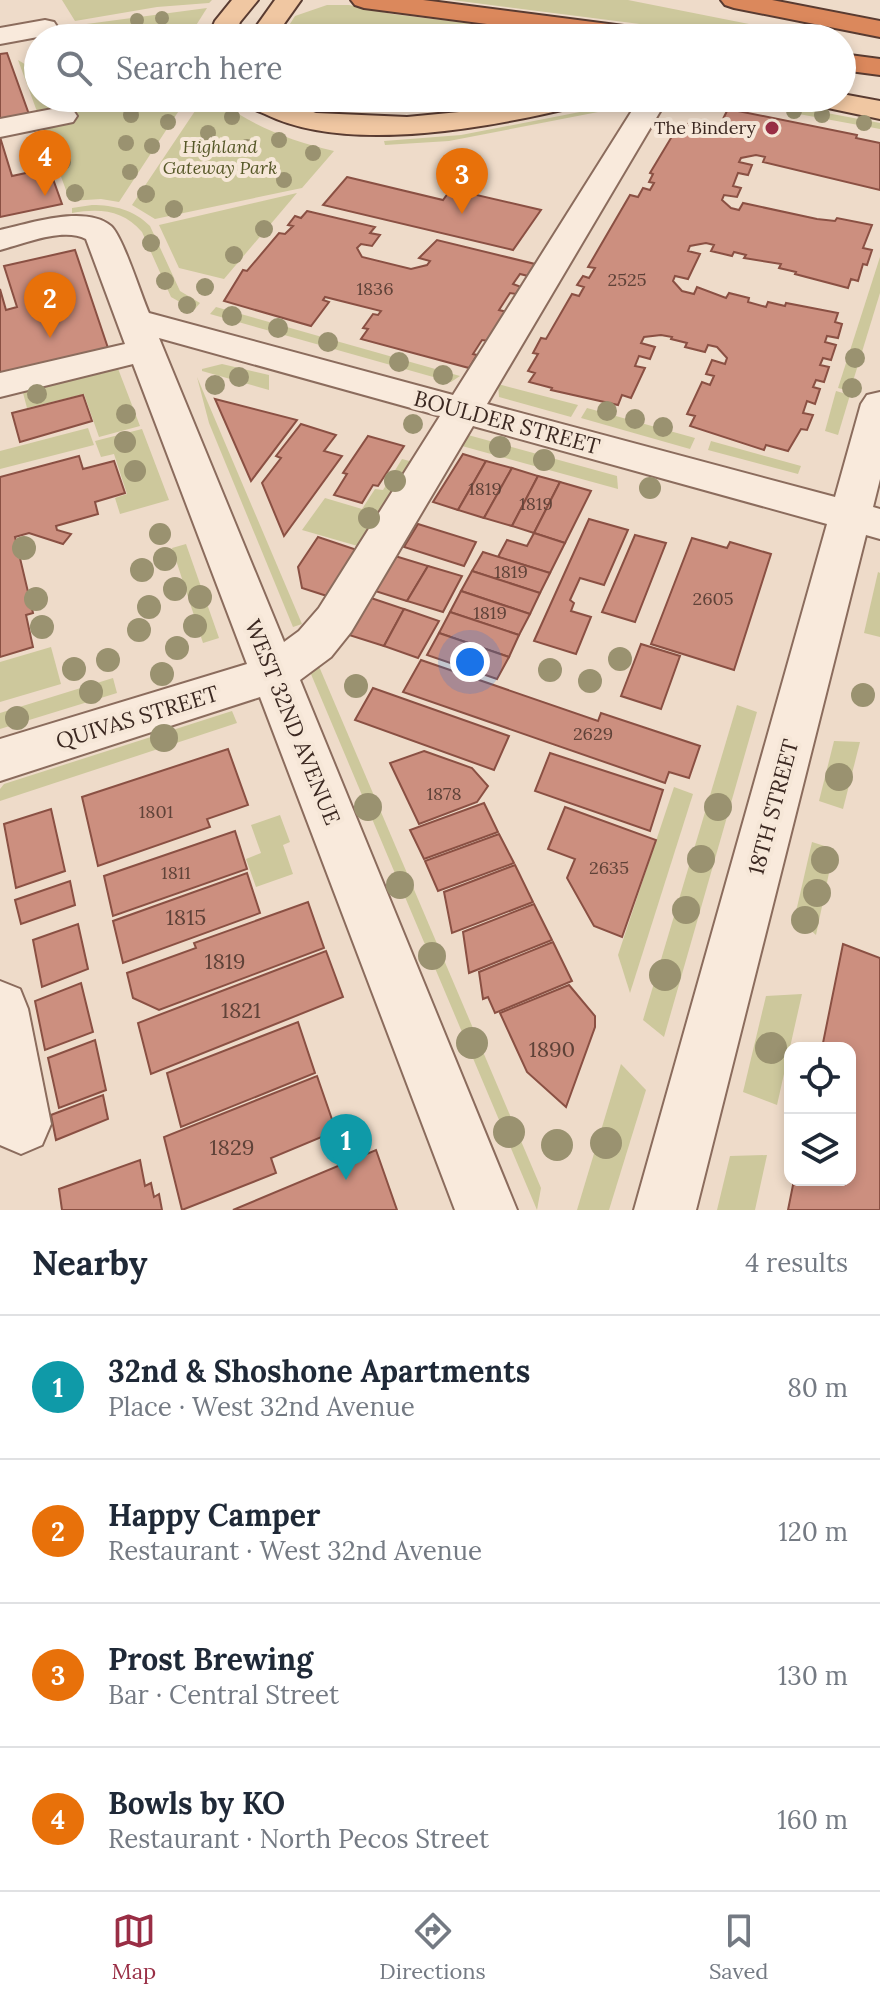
<!DOCTYPE html>
<html lang="en">
<head>
<meta charset="utf-8">
<style>
	:root { --surface:#fff; --page:#f2f2f3; --text:#1f2937; --muted:#747a83; --line:#e0e1e3; --accent:#992e45 }
	body { margin:0; font-family:Lora,serif; background:var(--page); color:var(--text) }
	.controls { position:absolute; right:24px; bottom:24px; display:grid; overflow:hidden; border-radius:16px; box-shadow:0 4px 12px #0003 }
	.controls button { width:72px; height:72px; display:grid; place-items:center; padding:0; border:0; border-bottom:2px solid var(--line); background:var(--surface); color:var(--text); font:40px sans-serif }
	.you { position:absolute; left:470px; top:662px; width:28px; height:28px; margin:-20px; border:6px solid #fff; border-radius:50%; background:#1a73e8; box-shadow:0 0 0 12px #1a73e833 }
	.badge { display:grid; place-items:center; width:52px; height:52px; border-radius:50%; background:var(--accent); color:#fff; font-size:26px; font-weight:700 }
	.pin { position:absolute; translate:-50% -66px; filter:drop-shadow(0 2px 4px #0008) }
	.pin::after { content:''; position:absolute; top:42px; width:28px; height:24px; background:inherit; clip-path:polygon(0 0,100% 0,50% 100%) }
	.list { margin:0; padding:0; list-style:none }
	h2 { display:flex; justify-content:space-between; align-items:center; height:104px; margin:0; padding:0 32px; font-size:34px }
	h2 small { font-size:26px; font-weight:400; color:var(--muted) }
	.list li { display:grid; grid-template-columns:52px 1fr auto; gap:24px; align-items:center; box-sizing:border-box; height:144px; padding:0 32px; border-top:2px solid var(--line) }
	.list b { display:block; font-size:30px; white-space:nowrap }
	.list p { margin:0; font-size:26px; white-space:nowrap; color:var(--muted) }
	.list em { font-size:26px; font-style:normal; color:var(--muted) }
	.icon { flex:none; width:44px; height:44px; fill:none; stroke:currentColor; stroke-width:2; stroke-linecap:round; stroke-linejoin:round }
	.map { position:relative; flex:none; width:880px; height:1210px; overflow:hidden }
	.search { position:absolute; background:var(--surface); box-shadow:0 4px 12px #0003; left:24px; right:24px; top:24px; height:88px; display:flex; align-items:center; gap:20px; box-sizing:border-box; padding:0 28px; border-radius:44px; color:var(--muted); font-size:30px }
	.sheet { height:680px; background:var(--surface) }
	nav { display:flex; justify-content:space-around; align-items:center; box-sizing:border-box; height:112px; border-top:2px solid var(--line); background:var(--surface); font-size:22px; color:var(--muted) }
	nav a { display:grid; justify-items:center; gap:4px }
	nav .on { color:var(--accent) }
	.map>svg:first-child { display:block }
	.green { fill:#cdc89c }
	.building { fill:#cc8f7f; stroke:#8a5043; stroke-width:2 }
	.lines { fill:none; stroke-linecap:round; stroke-linejoin:round }
	.minor-casing { stroke:#8b6c5d; stroke-width:4 }
	.major-casing { stroke:#593b31; stroke-width:4 }
	.highway-casing { stroke:#593b31; stroke-width:4 }
	.minor { fill:#f9eadc; fill-rule:evenodd }
	.major { fill:#f0c7a2; fill-rule:evenodd }
	.highway { fill:#db885c; fill-rule:evenodd }
	.tree { fill:#9a9270 }
	.poi-dot { fill:#992e45; stroke:#f6e7d8; stroke-width:3 }
	.labels { text-anchor:middle; stroke-width:8; stroke-linejoin:round; paint-order:stroke }
	.far-poi-label { font-size:18px; fill:#3b2821; stroke:#f6e7d8; text-anchor:end }
	.far-park-label { font-size:18px; font-style:italic; fill:#555727; stroke:#f6e7d8 }
	.number-label { font-size:18px; fill:#5f4238 }
	.street-label { font-size:22px; fill:#3b2821; stroke:#f6e7d8 }
	.near-number-label { font-size:22px; fill:#5f4238 }
</style>
</head>
<body>
<div class="map">
<svg width="880" height="1210" viewBox="0 0 880 1210">
	<rect width="100%" height="100%" fill="#eedbc9"/>
	<g class="green">
		<path d="M 62,0 L 212,0 L 209,3 L 157,7 L 75,21 Z"/>
		<path d="M 452,0 L 628,0 L 754,25 L 752,31 L 793,38 L 750,38 Z"/>
		<path d="M 327,5 L 349,5 L 392,14 L 592,38 L 281,38 L 295,16 Z"/>
		<path d="M 207,8 L 188,38 L 91,38 L 79,25 Z"/>
		<path d="M 18,60 L 38,72 L 38,98 L 164,98 L 168,103 L 180,109 L 119,202 L 101,199 L 70,201 Z"/>
		<path d="M 353,98 L 496,98 C 450,107 399,113 353,98 Z"/>
		<path d="M 712,98 L 747,98 L 880,123 L 880,129 Z"/>
		<path d="M 222,103 C 255,127 294,142 334,151 L 302,188 L 155,219 L 132,205 L 195,111 Z"/>
		<path d="M 626,103 L 629,106 L 449,141 L 385,145 L 384,141 L 461,135 Z"/>
		<path d="M 297,193 L 224,279 L 179,268 L 159,225 Z"/>
		<path d="M 92,205 C 114,205 134,210 150,226 L 180,291 L 200,303 L 194,310 L 171,297 L 142,232 C 123,210 100,208 72,213 L 72,208 Z"/>
		<path d="M 880,257 L 880,293 L 850,391 L 838,388 Z"/>
		<path d="M 216,307 L 460,376 L 451,382 L 210,314 Z"/>
		<path d="M 222,364 L 269,375 L 269,390 L 202,371 L 202,369 Z"/>
		<path d="M 117,366 L 140,426 L 99,437 L 84,394 L 27,408 L 22,389 Z"/>
		<path d="M 197,377 L 302,624 L 293,627 L 209,423 Z"/>
		<path d="M 498,384 L 578,405 L 571,417 L 499,397 Z"/>
		<path d="M 836,391 L 850,395 L 838,435 L 825,431 Z"/>
		<path d="M 587,408 L 695,438 L 690,449 L 581,418 Z"/>
		<path d="M 88,428 L 94,445 L 0,469 L 0,451 Z"/>
		<path d="M 142,429 L 169,500 L 120,514 L 115,498 L 127,494 L 114,454 L 101,457 L 95,441 Z"/>
		<path d="M 468,435 L 617,476 L 618,489 L 462,446 Z"/>
		<path d="M 711,441 L 801,466 L 798,474 L 708,450 Z"/>
		<path d="M 402,459 L 413,462 L 361,547 L 302,530 L 325,498 L 362,509 L 375,489 L 383,490 Z"/>
		<path d="M 186,544 L 219,638 L 203,643 L 172,548 Z"/>
		<path d="M 878,572 L 880,573 L 880,637 L 864,633 Z"/>
		<path d="M 51,647 L 61,684 L 0,702 L 0,662 Z"/>
		<path d="M 318,664 L 541,1188 L 537,1210 L 308,667 Z"/>
		<path d="M 113,678 L 117,693 L 0,729 L 0,713 Z"/>
		<path d="M 737,705 L 757,712 L 664,1037 L 643,1020 Z"/>
		<path d="M 232,711 L 237,723 L 0,801 L 0,789 L 4,784 Z"/>
		<path d="M 834,741 L 860,742 L 843,809 L 819,801 Z"/>
		<path d="M 674,787 L 693,794 L 630,993 L 618,955 Z"/>
		<path d="M 280,815 L 290,842 L 283,845 L 293,874 L 256,887 L 246,859 L 261,853 L 251,825 Z"/>
		<path d="M 812,842 L 834,849 L 816,935 L 795,916 Z"/>
		<path d="M 802,994 L 777,1105 L 743,1092 L 766,996 Z"/>
		<path d="M 621,1064 L 646,1090 L 609,1210 L 577,1210 Z"/>
		<path d="M 767,1155 L 755,1210 L 717,1210 L 730,1156 Z"/>
	</g>
	<g class="building">
		<path d="M 7,53 L 31,120 L 0,123 L 0,54 Z"/>
		<path d="M 728,109 L 857,135 L 856,138 L 880,143 L 880,190 L 763,162 L 765,157 L 756,155 L 741,158 L 739,162 L 752,165 L 748,175 L 738,173 L 733,186 L 741,188 L 737,197 L 724,195 L 722,200 L 731,208 L 739,210 L 743,203 L 817,219 L 835,221 L 837,218 L 872,225 L 863,248 L 872,250 L 867,265 L 863,264 L 858,281 L 851,279 L 848,288 L 795,274 L 796,272 L 779,268 L 781,264 L 744,258 L 746,255 L 734,252 L 732,256 L 711,251 L 714,245 L 706,243 L 690,246 L 688,251 L 700,254 L 688,279 L 675,276 L 673,281 L 682,291 L 694,294 L 697,287 L 726,298 L 729,293 L 749,298 L 748,302 L 766,307 L 768,302 L 785,306 L 786,303 L 838,313 L 835,322 L 842,324 L 838,338 L 827,336 L 825,342 L 836,345 L 831,360 L 823,358 L 820,365 L 829,367 L 824,382 L 816,380 L 813,387 L 820,389 L 815,404 L 807,401 L 803,413 L 813,415 L 807,430 L 801,429 L 788,451 L 766,445 L 764,450 L 690,426 L 695,416 L 687,414 L 702,382 L 710,385 L 714,376 L 706,374 L 712,360 L 725,364 L 727,358 L 717,347 L 708,345 L 705,352 L 685,347 L 687,343 L 671,339 L 672,337 L 661,335 L 644,337 L 641,343 L 655,347 L 650,359 L 639,356 L 635,366 L 645,368 L 631,398 L 622,395 L 618,405 L 551,390 L 552,388 L 529,382 L 535,373 L 528,371 L 538,354 L 533,353 L 541,338 L 546,339 L 572,294 L 579,296 L 584,287 L 577,285 L 583,276 L 589,278 L 595,268 L 588,267 L 630,195 L 638,197 L 643,188 L 650,190 L 654,183 L 649,182 L 653,174 L 650,173 L 677,128 L 685,129 L 688,124 L 706,128 L 719,127 Z"/>
		<path d="M 0,137 L 12,176 L 49,168 L 62,204 L 0,217 Z"/>
		<path d="M 347,177 L 443,200 L 451,189 L 541,210 L 513,250 L 323,205 Z"/>
		<path d="M 307,211 L 375,227 L 370,233 L 380,235 L 372,246 L 361,244 L 357,248 L 362,257 L 411,269 L 427,265 L 430,261 L 419,258 L 437,240 L 535,264 L 528,276 L 520,274 L 513,284 L 521,287 L 516,294 L 510,293 L 499,310 L 507,312 L 489,341 L 482,340 L 473,354 L 477,355 L 469,368 L 361,339 L 368,329 L 363,328 L 373,314 L 378,315 L 381,311 L 325,297 L 323,300 L 329,302 L 311,326 L 224,301 L 243,270 L 247,271 L 279,233 L 285,234 L 293,226 L 288,225 L 295,216 L 301,218 Z"/>
		<path d="M 75,250 L 109,351 L 0,377 L 0,289 L 6,310 L 17,307 L 4,266 Z"/>
		<path d="M 83,395 L 92,421 L 20,442 L 12,413 Z"/>
		<path d="M 215,399 L 297,420 L 251,481 Z"/>
		<path d="M 301,424 L 336,435 L 324,451 L 342,456 L 284,536 L 262,483 L 281,458 L 276,456 Z"/>
		<path d="M 368,436 L 404,446 L 378,486 L 373,485 L 362,503 L 334,495 L 347,474 L 343,473 Z"/>
		<path d="M 463,454 L 486,461 L 458,510 L 433,502 Z"/>
		<path d="M 79,456 L 83,469 L 114,461 L 125,493 L 95,502 L 98,514 L 56,526 L 57,530 L 71,534 L 63,544 L 29,533 L 15,537 L 33,613 L 26,615 L 33,647 L 0,657 L 0,477 Z"/>
		<path d="M 486,461 L 512,468 L 484,518 L 458,510 Z"/>
		<path d="M 512,468 L 538,476 L 512,526 L 484,518 Z"/>
		<path d="M 538,476 L 560,482 L 534,533 L 512,526 Z"/>
		<path d="M 560,482 L 591,491 L 565,543 L 534,533 Z"/>
		<path d="M 589,519 L 628,530 L 604,585 L 580,578 L 570,600 L 574,603 L 571,611 L 591,617 L 576,654 L 534,641 Z"/>
		<path d="M 418,524 L 476,542 L 464,566 L 404,547 Z"/>
		<path d="M 534,533 L 565,543 L 550,573 L 498,557 L 507,540 L 527,546 Z"/>
		<path d="M 635,535 L 666,543 L 635,622 L 602,612 Z"/>
		<path d="M 318,537 L 357,550 L 327,596 L 302,588 L 298,567 Z"/>
		<path d="M 692,538 L 727,548 L 730,542 L 771,554 L 734,670 L 651,644 Z"/>
		<path d="M 483,552 L 550,573 L 540,593 L 472,571 Z"/>
		<path d="M 395,556 L 428,566 L 407,601 L 375,591 Z"/>
		<path d="M 428,566 L 462,576 L 443,612 L 407,601 Z"/>
		<path d="M 472,571 L 540,593 L 530,614 L 461,591 Z"/>
		<path d="M 461,591 L 530,614 L 519,635 L 450,612 Z"/>
		<path d="M 371,598 L 404,609 L 384,646 L 349,635 Z"/>
		<path d="M 404,609 L 439,621 L 418,658 L 384,646 Z"/>
		<path d="M 450,612 L 519,635 L 509,657 L 439,633 Z"/>
		<path d="M 439,633 L 509,657 L 497,679 L 427,655 Z"/>
		<path d="M 641,644 L 680,656 L 661,709 L 621,696 Z"/>
		<path d="M 421,660 L 598,721 L 601,713 L 700,746 L 689,778 L 669,772 L 665,783 L 403,692 Z"/>
		<path d="M 373,688 L 509,736 L 494,770 L 355,720 Z"/>
		<path d="M 228,749 L 248,805 L 207,819 L 210,827 L 98,866 L 82,797 Z"/>
		<path d="M 424,751 L 472,768 L 488,786 L 477,802 L 419,824 L 390,763 Z"/>
		<path d="M 550,753 L 663,790 L 650,831 L 535,791 Z"/>
		<path d="M 484,803 L 498,832 L 424,859 L 410,830 Z"/>
		<path d="M 565,807 L 656,840 L 622,937 L 594,926 L 567,878 L 575,859 L 548,849 Z"/>
		<path d="M 51,809 L 65,871 L 16,888 L 4,824 Z"/>
		<path d="M 235,831 L 247,869 L 113,916 L 104,876 Z"/>
		<path d="M 499,834 L 514,863 L 438,891 L 425,861 Z"/>
		<path d="M 515,865 L 533,902 L 452,933 L 444,892 Z"/>
		<path d="M 247,873 L 260,913 L 123,963 L 113,921 Z"/>
		<path d="M 70,881 L 75,905 L 21,924 L 15,900 Z"/>
		<path d="M 308,902 L 324,948 L 159,1010 L 133,998 L 127,973 L 196,948 L 194,943 Z"/>
		<path d="M 534,904 L 552,940 L 469,973 L 463,932 Z"/>
		<path d="M 78,924 L 88,969 L 42,987 L 33,940 Z"/>
		<path d="M 553,942 L 572,981 L 495,1013 L 488,997 L 483,999 L 479,972 Z"/>
		<path d="M 843,944 L 880,958 L 880,1210 L 788,1210 L 794,1180 L 850,1180 L 850,1048 L 822,1048 Z"/>
		<path d="M 326,951 L 343,997 L 151,1074 L 138,1023 Z"/>
		<path d="M 81,983 L 93,1032 L 45,1050 L 35,1001 Z"/>
		<path d="M 569,985 L 595,1016 L 595,1027 L 566,1107 L 527,1072 L 500,1013 Z"/>
		<path d="M 298,1022 L 315,1073 L 181,1127 L 167,1073 Z"/>
		<path d="M 95,1040 L 106,1090 L 59,1108 L 48,1058 Z"/>
		<path d="M 317,1076 L 336,1131 L 271,1158 L 276,1173 L 182,1210 L 164,1137 Z"/>
		<path d="M 103,1095 L 108,1119 L 56,1140 L 51,1115 Z"/>
		<path d="M 376,1150 L 397,1210 L 233,1210 Z"/>
		<path d="M 140,1160 L 145,1186 L 151,1183 L 154,1197 L 159,1194 L 162,1210 L 62,1210 L 59,1189 Z"/>
	</g>
	<g class="lines">
		<g class="minor-casing">
			<g id="minor">
				<path d="M 45,20 L 54,22 L 58,28 L 54,34 L 0,44 L 0,28 Z"/>
				<path d="M 640,98 L 668,98 L 487,404 L 835,497 L 861,404 L 867,395 L 880,392 L 880,479 L 873,507 L 880,509 L 880,539 L 866,535 L 696,1210 L 634,1210 L 827,524 L 473,426 L 351,632 L 331,657 L 300,680 L 517,1210 L 455,1210 L 260,697 L 0,781 L 0,739 L 247,664 L 133,364 L 0,397 L 0,373 L 125,344 L 86,239 C 63,227 23,244 0,250 L 0,230 C 28,224 85,204 111,226 C 123,237 141,295 149,313 L 453,395 ZM 159,338 L 440,416 L 319,608 L 299,631 L 284,642 Z"/>
				<path d="M 63,107 L 73,110 L 77,116 L 73,122 L 0,137 L 0,119 Z"/>
				<path d="M 0,981 L 20,989 L 28,1009 L 51,1124 L 42,1145 L 21,1154 L 0,1145 Z"/>
			</g>
		</g>
		<g class="major-casing">
			<g id="major">
				<path d="M 232,0 L 258,0 L 240,22 L 234,38 L 208,38 L 215,21 Z"/>
				<path d="M 275,0 L 301,0 L 274,38 L 248,38 Z"/>
				<path d="M 842,94 L 880,101 L 880,119 L 809,104 L 805,98 L 842,98 Z"/>
				<path d="M 240,98 L 276,98 L 316,113 L 407,117 L 480,110 L 537,98 L 591,98 L 587,104 C 498,126 350,156 265,114 C 256,110 246,107 240,98 Z"/>
			</g>
		</g>
		<g class="highway-casing">
			<g id="highway">
				<path d="M 351,0 L 423,0 L 655,30 L 664,32 L 668,38 L 595,38 L 364,8 L 355,5 Z"/>
				<path d="M 721,0 L 772,0 L 880,21 L 880,37 L 734,8 L 725,5 Z"/>
				<path d="M 842,54 L 880,59 L 880,75 L 842,70 Z"/>
			</g>
		</g>
		<use href="#minor" class="minor"/>
		<use href="#major" class="major"/>
		<use href="#highway" class="highway"/>
	</g>
	<g class="tree">
		<circle cx="162" cy="18" r="7"/>
		<circle cx="137" cy="20" r="7"/>
		<circle cx="794" cy="111" r="8"/>
		<circle cx="131" cy="115" r="8"/>
		<circle cx="822" cy="115" r="8"/>
		<circle cx="232" cy="117" r="8"/>
		<circle cx="168" cy="122" r="8"/>
		<circle cx="864" cy="123" r="8"/>
		<circle cx="208" cy="133" r="8"/>
		<circle cx="279" cy="140" r="8"/>
		<circle cx="126" cy="143" r="8"/>
		<circle cx="152" cy="146" r="8"/>
		<circle cx="247" cy="147" r="8"/>
		<circle cx="313" cy="153" r="8"/>
		<circle cx="63" cy="162" r="8"/>
		<circle cx="130" cy="172" r="8"/>
		<circle cx="284" cy="180" r="8"/>
		<circle cx="75" cy="193" r="9"/>
		<circle cx="146" cy="194" r="9"/>
		<circle cx="174" cy="209" r="9"/>
		<circle cx="264" cy="229" r="9"/>
		<circle cx="151" cy="243" r="9"/>
		<circle cx="234" cy="255" r="9"/>
		<circle cx="165" cy="281" r="9"/>
		<circle cx="205" cy="287" r="9"/>
		<circle cx="187" cy="305" r="9"/>
		<circle cx="232" cy="316" r="10"/>
		<circle cx="278" cy="328" r="10"/>
		<circle cx="328" cy="342" r="10"/>
		<circle cx="855" cy="358" r="10"/>
		<circle cx="399" cy="362" r="10"/>
		<circle cx="443" cy="375" r="10"/>
		<circle cx="239" cy="377" r="10"/>
		<circle cx="215" cy="385" r="10"/>
		<circle cx="852" cy="388" r="10"/>
		<circle cx="37" cy="394" r="10"/>
		<circle cx="607" cy="411" r="10"/>
		<circle cx="126" cy="414" r="10"/>
		<circle cx="635" cy="419" r="10"/>
		<circle cx="413" cy="424" r="10"/>
		<circle cx="663" cy="427" r="10"/>
		<circle cx="125" cy="442" r="11"/>
		<circle cx="500" cy="447" r="11"/>
		<circle cx="544" cy="460" r="11"/>
		<circle cx="135" cy="471" r="11"/>
		<circle cx="395" cy="481" r="11"/>
		<circle cx="650" cy="488" r="11"/>
		<circle cx="369" cy="518" r="11"/>
		<circle cx="160" cy="534" r="11"/>
		<circle cx="24" cy="548" r="12"/>
		<circle cx="165" cy="559" r="12"/>
		<circle cx="142" cy="570" r="12"/>
		<circle cx="175" cy="589" r="12"/>
		<circle cx="200" cy="597" r="12"/>
		<circle cx="36" cy="599" r="12"/>
		<circle cx="149" cy="607" r="12"/>
		<circle cx="195" cy="626" r="12"/>
		<circle cx="42" cy="627" r="12"/>
		<circle cx="139" cy="630" r="12"/>
		<circle cx="177" cy="648" r="12"/>
		<circle cx="620" cy="659" r="12"/>
		<circle cx="108" cy="660" r="12"/>
		<circle cx="74" cy="669" r="12"/>
		<circle cx="550" cy="670" r="12"/>
		<circle cx="162" cy="674" r="12"/>
		<circle cx="590" cy="681" r="12"/>
		<circle cx="356" cy="686" r="12"/>
		<circle cx="91" cy="692" r="12"/>
		<circle cx="863" cy="695" r="12"/>
		<circle cx="17" cy="718" r="12"/>
		<circle cx="164" cy="738" r="14"/>
		<circle cx="839" cy="777" r="14"/>
		<circle cx="368" cy="807" r="14"/>
		<circle cx="718" cy="807" r="14"/>
		<circle cx="701" cy="859" r="14"/>
		<circle cx="825" cy="860" r="14"/>
		<circle cx="400" cy="885" r="14"/>
		<circle cx="817" cy="893" r="14"/>
		<circle cx="686" cy="910" r="14"/>
		<circle cx="805" cy="920" r="14"/>
		<circle cx="432" cy="956" r="14"/>
		<circle cx="665" cy="975" r="16"/>
		<circle cx="472" cy="1043" r="16"/>
		<circle cx="771" cy="1048" r="16"/>
		<circle cx="509" cy="1132" r="16"/>
		<circle cx="606" cy="1143" r="16"/>
		<circle cx="557" cy="1145" r="16"/>
	</g>
	<circle class="poi-dot" cx="772" cy="128" r="8"/>
	<g class="labels">
		<g class="far-poi-label">
			<text x="756" y="134">The Bindery</text>
		</g>
		<g class="far-park-label">
			<text x="220" y="153">Highland<tspan x="220" dy="21">Gateway Park</tspan></text>
		</g>
		<g class="number-label">
			<text x="627" y="286">2525</text>
			<text x="375" y="295">1836</text>
			<text x="485" y="495">1819</text>
			<text x="536" y="510">1819</text>
			<text x="511" y="578">1819</text>
			<text x="713" y="605">2605</text>
			<text x="490" y="619">1819</text>
			<text x="593" y="740">2629</text>
			<text x="444" y="800">1878</text>
			<text x="156" y="818">1801</text>
			<text x="609" y="874">2635</text>
			<text x="176" y="879">1811</text>
		</g>
		<g class="street-label">
			<text transform="translate(507 422) rotate(15)" y="8">BOULDER STREET</text>
			<text transform="translate(137 717) rotate(-17)" y="8">QUIVAS STREET</text>
			<text transform="translate(293 722) rotate(68)" y="8">WEST 32ND AVENUE</text>
			<text transform="translate(773 807) rotate(-75)" y="8">18TH STREET</text>
		</g>
		<g class="near-number-label">
			<text x="186" y="925">1815</text>
			<text x="225" y="969">1819</text>
			<text x="241" y="1018">1821</text>
			<text x="552" y="1057">1890</text>
			<text x="232" y="1155">1829</text>
		</g>
	</g>
</svg>
<div class="controls">
<button><svg class="icon" aria-label="locate" viewBox="0 0 24 24"><circle cx="12" cy="12" r="6"/><path d="M12 2v4M12 18v4M2 12h4M18 12h4"/></svg></button>
<button><svg class="icon" aria-label="layers" viewBox="0 0 24 24"><path d="M12 4l9 5-9 5-9-5zM3 14l9 5 9-5"/></svg></button>
</div>
<div class="you"></div>
<div class="pin badge" style="left:346px;top:1180px;background:#0f9aa8">1</div>
<div class="pin badge" style="left:50px;top:338px;background:#e8710a">2</div>
<div class="pin badge" style="left:462px;top:214px;background:#e8710a">3</div>
<div class="pin badge" style="left:45px;top:196px;background:#e8710a">4</div>
<div class="search"><svg class="icon" aria-label="search" viewBox="0 0 24 24"><circle cx="10" cy="10" r="6"/><path d="M15 15l6 6"/></svg>Search here</div>
</div>
<section class="sheet">
<h2>Nearby<small>4 results</small></h2>
<ul class="list">
<li><span class="badge" style="background:#0f9aa8">1</span><div><b>32nd &amp; Shoshone Apartments</b><p>Place · West 32nd Avenue</p></div><em>80 m</em></li>
<li><span class="badge" style="background:#e8710a">2</span><div><b>Happy Camper</b><p>Restaurant · West 32nd Avenue</p></div><em>120 m</em></li>
<li><span class="badge" style="background:#e8710a">3</span><div><b>Prost Brewing</b><p>Bar · Central Street</p></div><em>130 m</em></li>
<li><span class="badge" style="background:#e8710a">4</span><div><b>Bowls by KO</b><p>Restaurant · North Pecos Street</p></div><em>160 m</em></li>
</ul>
</section>
<nav>
<a class="on"><svg class="icon" aria-label="map" viewBox="0 0 24 24"><path d="M3 6l6-2 6 2 6-2v14l-6 2-6-2-6 2zM9 4v14M15 6v14"/></svg>Map</a>
<a><svg class="icon" aria-label="directions" viewBox="0 0 24 24"><path d="M12 3l9 9-9 9-9-9zM9 14v-3h6M13 9l2 2-2 2"/></svg>Directions</a>
<a><svg class="icon" aria-label="saved" viewBox="0 0 24 24"><path d="M7 4h10v16l-5-4-5 4z"/></svg>Saved</a>
</nav>
</body>
</html>
